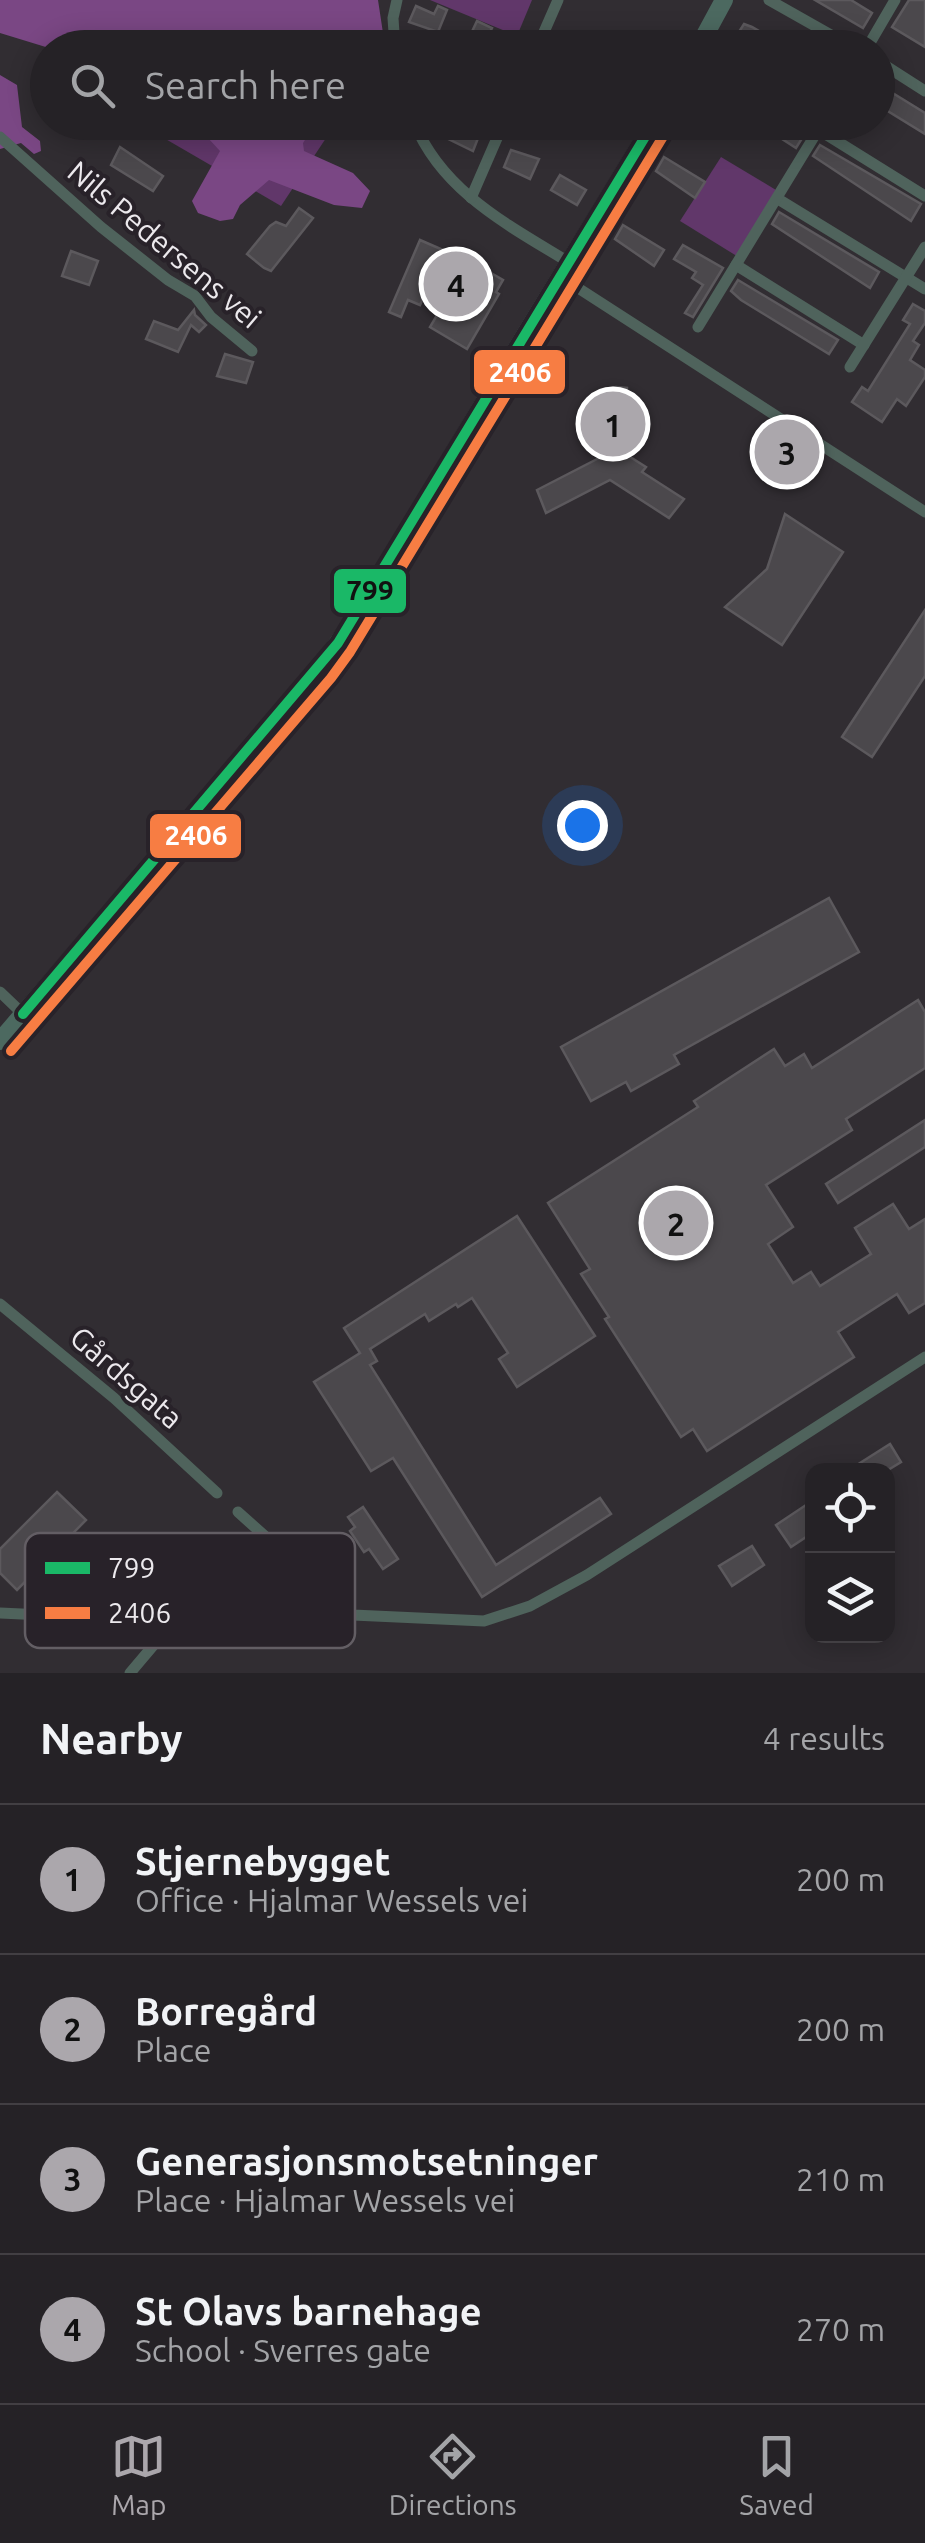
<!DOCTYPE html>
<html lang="en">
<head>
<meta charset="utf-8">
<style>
	:root { --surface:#252226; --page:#312f32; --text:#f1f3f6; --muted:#a3a4a7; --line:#423f43; --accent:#aba7ac }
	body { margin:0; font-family:Ubuntu,sans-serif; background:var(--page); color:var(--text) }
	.controls { position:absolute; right:30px; bottom:30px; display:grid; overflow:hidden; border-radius:20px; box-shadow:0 5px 25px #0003 }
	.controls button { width:90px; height:90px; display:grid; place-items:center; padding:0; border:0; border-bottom:2px solid var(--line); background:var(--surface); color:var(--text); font:50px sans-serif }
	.you { position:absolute; left:582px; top:825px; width:35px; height:35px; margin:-25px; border:8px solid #fff; border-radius:50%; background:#1a73e8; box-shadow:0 0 0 15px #1a73e833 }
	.badge { display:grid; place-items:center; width:65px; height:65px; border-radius:50%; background:var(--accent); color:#111; font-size:32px; font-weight:700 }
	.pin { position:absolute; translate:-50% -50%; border:5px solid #fff; box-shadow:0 2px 10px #0006 }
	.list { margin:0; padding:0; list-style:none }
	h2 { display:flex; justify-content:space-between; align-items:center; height:130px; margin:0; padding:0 40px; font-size:42px }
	h2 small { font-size:32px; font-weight:400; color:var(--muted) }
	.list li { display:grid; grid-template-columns:65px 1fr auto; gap:30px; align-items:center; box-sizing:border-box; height:150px; padding:0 40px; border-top:2px solid var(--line) }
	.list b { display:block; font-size:38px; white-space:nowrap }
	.list p { margin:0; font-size:32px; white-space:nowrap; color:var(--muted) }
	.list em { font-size:32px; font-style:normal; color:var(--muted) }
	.icon { flex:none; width:55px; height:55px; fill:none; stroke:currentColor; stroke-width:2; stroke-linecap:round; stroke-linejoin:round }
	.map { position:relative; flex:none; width:925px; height:1673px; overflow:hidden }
	.search { position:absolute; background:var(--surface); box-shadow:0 5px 25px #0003; left:30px; right:30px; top:30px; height:110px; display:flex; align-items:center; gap:25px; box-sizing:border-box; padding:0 35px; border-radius:55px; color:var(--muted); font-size:38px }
	.sheet { height:730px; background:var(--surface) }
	nav { display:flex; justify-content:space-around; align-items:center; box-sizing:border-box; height:140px; border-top:2px solid var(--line); background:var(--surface); font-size:28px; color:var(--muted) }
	nav a { display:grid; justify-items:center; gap:5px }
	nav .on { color:var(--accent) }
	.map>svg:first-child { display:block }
	.green { fill:#61376a }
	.forest { fill:#7a4784 }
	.building { fill:#4b484c; stroke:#5c595d; stroke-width:2.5 }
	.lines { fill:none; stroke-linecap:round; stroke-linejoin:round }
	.street { stroke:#4f635c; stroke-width:11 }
	.primary { stroke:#4c6960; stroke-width:18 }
	.bus-1-casing { stroke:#282229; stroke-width:18 }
	.bus-2-casing { stroke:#282229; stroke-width:18 }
	.bus-1 { stroke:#1ab867; stroke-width:10 }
	.bus-2 { stroke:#f77d43; stroke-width:10 }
	.labels { text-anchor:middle; stroke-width:8; stroke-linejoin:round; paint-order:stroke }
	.street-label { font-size:30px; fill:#ece9ed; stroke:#282229 }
	.key { fill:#282229; stroke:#635e64; stroke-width:2.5 }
	.key-label { font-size:28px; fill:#ece9ed }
	.line-badge { stroke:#282229; stroke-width:4 }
	.badge-label { font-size:28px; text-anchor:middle; font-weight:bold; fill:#fff }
	.pale-badge-label { font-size:28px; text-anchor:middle; font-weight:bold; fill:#111 }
</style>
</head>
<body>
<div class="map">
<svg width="925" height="1673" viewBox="0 0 925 1673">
	<rect width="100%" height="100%" fill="#312d32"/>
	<g class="green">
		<path d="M 430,0 L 532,0 L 517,36 Z"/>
		<path d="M 138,123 L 336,123 L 281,206 Z"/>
		<path d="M 721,157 L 776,190 L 740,258 L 680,221 Z"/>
	</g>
	<g class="forest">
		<path d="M 0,0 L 378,0 L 383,33 L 370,48 L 161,48 L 149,38 L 136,47 L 49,48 L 0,33 Z"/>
		<path d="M 0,75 L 17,85 L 22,127 L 40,141 L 41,151 L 34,154 L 21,143 L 0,149 Z"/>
		<path d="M 194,123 L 316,123 L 303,143 L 304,151 L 353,173 L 370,191 L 362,208 L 334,205 L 269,180 L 240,205 L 233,219 L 220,221 L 198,213 L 192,201 L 220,151 Z"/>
	</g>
	<g class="building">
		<path d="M 815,0 L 851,0 L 872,13 L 863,28 Z"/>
		<path d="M 909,0 L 925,0 L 925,47 L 892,27 Z"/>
		<path d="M 416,6 L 434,14 L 438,6 L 447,10 L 438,32 L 409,22 Z"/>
		<path d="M 477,21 L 492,28 L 490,32 L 524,48 L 488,48 L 489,45 L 470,36 Z"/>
		<path d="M 744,24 L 752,27 L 788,48 L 752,48 L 735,38 Z"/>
		<path d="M 878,84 L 925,113 L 925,134 L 878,105 Z"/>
		<path d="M 425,122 L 462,122 L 480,133 L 473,151 L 428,129 Z"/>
		<path d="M 756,122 L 789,122 L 806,132 L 796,148 Z"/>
		<path d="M 820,145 L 921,204 L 911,221 L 813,156 Z"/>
		<path d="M 120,147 L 163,176 L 153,191 L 111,165 Z"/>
		<path d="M 511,150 L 539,159 L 530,179 L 504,167 Z"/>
		<path d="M 664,157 L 705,182 L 695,198 L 656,171 Z"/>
		<path d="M 560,175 L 586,190 L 577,205 L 551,190 Z"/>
		<path d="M 299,208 L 313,218 L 271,271 L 264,268 L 247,254 L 270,226 L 276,222 L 286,226 Z"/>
		<path d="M 779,212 L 879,272 L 870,288 L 772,224 Z"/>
		<path d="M 623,225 L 664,250 L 654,266 L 615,239 Z"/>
		<path d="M 420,240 L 443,250 L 441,255 L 482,273 L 484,269 L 503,280 L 496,292 L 499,294 L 467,349 L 430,327 L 446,300 L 427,289 L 420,305 L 408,300 L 401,317 L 389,312 Z"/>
		<path d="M 683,245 L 723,268 L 693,317 L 685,313 L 703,285 L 692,278 L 696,272 L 674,259 Z"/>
		<path d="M 71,251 L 98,261 L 89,285 L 62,276 Z"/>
		<path d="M 738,280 L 838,340 L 829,354 L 741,300 L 731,291 Z"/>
		<path d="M 913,304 L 925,311 L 925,323 L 913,341 L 919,345 L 910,360 L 925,370 L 925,377 L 906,406 L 897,399 L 882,422 L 852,402 L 862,387 L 868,391 L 910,324 L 903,320 Z"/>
		<path d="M 194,310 L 195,315 L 206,325 L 199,332 L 191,325 L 178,352 L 146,339 L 154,321 L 178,330 Z"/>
		<path d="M 225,354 L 253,362 L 246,383 L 217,376 Z"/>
		<path d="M 616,387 L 627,388 L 624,453 L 646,467 L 642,472 L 684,499 L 669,518 L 610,480 L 546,513 L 537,490 L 599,458 L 603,389 Z"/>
		<path d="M 785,514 L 843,552 L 782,645 L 725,607 L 767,569 Z"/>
		<path d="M 925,610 L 925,676 L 872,757 L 842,737 Z"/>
		<path d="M 829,898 L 859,952 L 674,1055 L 679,1064 L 631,1091 L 626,1082 L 591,1101 L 561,1047 Z"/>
		<path d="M 918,1000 L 925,1012 L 925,1068 L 846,1119 L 852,1130 L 766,1185 L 793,1227 L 768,1244 L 793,1283 L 811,1272 L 820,1286 L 871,1254 L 855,1228 L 893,1204 L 909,1229 L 925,1219 L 925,1303 L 909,1313 L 897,1294 L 838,1332 L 854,1357 L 707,1451 L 693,1429 L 681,1437 L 605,1319 L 609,1317 L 581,1274 L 590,1269 L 548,1203 L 698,1107 L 694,1101 L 774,1049 L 785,1066 L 804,1054 L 812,1068 Z"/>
		<path d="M 925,1120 L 925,1147 L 838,1203 L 826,1184 Z"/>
		<path d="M 517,1216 L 595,1336 L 517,1387 L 499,1359 L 508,1353 L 472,1298 L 458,1307 L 456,1304 L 429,1321 L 425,1314 L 370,1349 L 377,1361 L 370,1365 L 496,1565 L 600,1498 L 611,1514 L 482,1597 L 393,1458 L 371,1471 L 314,1382 L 360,1353 L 344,1328 Z"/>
		<path d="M 890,1444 L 901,1462 L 888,1470 L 849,1470 Z"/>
		<path d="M 57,1492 L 86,1520 L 17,1590 L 0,1573 L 0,1549 Z"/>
		<path d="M 812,1501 L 812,1533 L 791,1547 L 776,1525 Z"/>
		<path d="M 363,1507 L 398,1559 L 383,1569 L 369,1549 L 364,1552 L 350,1531 L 355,1527 L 348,1517 Z"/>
		<path d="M 752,1546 L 764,1565 L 732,1586 L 719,1566 Z"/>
	</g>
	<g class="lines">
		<g class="street">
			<path d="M 769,0 L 854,48"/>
			<path d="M 395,48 L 393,18 L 397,0"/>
			<path d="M 537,48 L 558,0"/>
			<path d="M 867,48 L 895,0"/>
			<path d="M 878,61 L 925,91"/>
			<path d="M 414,122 C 442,192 510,226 570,263"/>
			<path d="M 819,130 L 925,196"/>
			<path d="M 0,137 L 101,227 L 168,280 L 195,296 L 211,317 L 252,351"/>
			<path d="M 471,198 L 504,122"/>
			<path d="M 778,199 L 925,289"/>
			<path d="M 736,265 L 864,345"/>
			<path d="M 561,277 L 925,512"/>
			<path d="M 698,327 L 823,122"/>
			<path d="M 850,367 L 925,247"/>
			<path d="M 0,992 L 23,1014"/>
			<path d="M 0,1304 L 114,1398 L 217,1493"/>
			<path d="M 238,1512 L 353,1615 L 484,1621 L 530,1606 L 587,1575 L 925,1357"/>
			<path d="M 0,1613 L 174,1621 L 353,1615"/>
			<path d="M 253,1617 C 261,1589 253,1562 260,1534"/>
			<path d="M 130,1673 L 174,1621"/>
		</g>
		<g class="primary">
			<path d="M 698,48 L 724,0"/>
			<path d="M 0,1041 L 320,668 C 369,602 407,532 449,461 C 516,348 586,236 654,122"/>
		</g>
		<g class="bus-1-casing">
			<path id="bus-1" d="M 23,1014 L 338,643 L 654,122"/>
		</g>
		<g class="bus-2-casing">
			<path id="bus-2" d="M 11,1051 L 331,678 L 350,652 L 667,130"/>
		</g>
		<use href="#bus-1" class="bus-1"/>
		<use href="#bus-2" class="bus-2"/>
	</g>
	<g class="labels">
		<g class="street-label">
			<text transform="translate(164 245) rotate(40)" y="10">Nils Pedersens vei</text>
			<text transform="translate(126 1378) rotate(41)" y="10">Gårdsgata</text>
		</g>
	</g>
	<rect x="25" y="1533" width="330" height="115" rx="15" class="key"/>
	<rect x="45" y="1562" width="45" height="12" fill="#1ab867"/>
	<rect x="45" y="1607" width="45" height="12" fill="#f77d43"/>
	<g class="key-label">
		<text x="108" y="1578">799</text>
		<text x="108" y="1623">2406</text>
	</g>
	<g class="line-badge">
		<rect x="472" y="348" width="95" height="48" rx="10" fill="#f77d43"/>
		<rect x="332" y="567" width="76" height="48" rx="10" fill="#1ab867"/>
		<rect x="148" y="812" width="95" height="48" rx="10" fill="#f77d43"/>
	</g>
	<g class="badge-label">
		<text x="520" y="382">2406</text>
		<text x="196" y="845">2406</text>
	</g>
	<g class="pale-badge-label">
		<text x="370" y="600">799</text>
	</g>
</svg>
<div class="controls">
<button><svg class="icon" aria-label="locate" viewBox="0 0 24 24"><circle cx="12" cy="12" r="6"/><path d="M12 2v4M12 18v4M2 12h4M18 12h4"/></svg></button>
<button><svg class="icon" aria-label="layers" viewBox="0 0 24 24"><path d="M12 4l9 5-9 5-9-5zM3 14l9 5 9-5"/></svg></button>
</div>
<div class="you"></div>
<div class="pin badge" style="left:613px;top:424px">1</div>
<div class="pin badge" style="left:676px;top:1223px">2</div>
<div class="pin badge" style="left:787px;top:452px">3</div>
<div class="pin badge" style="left:456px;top:284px">4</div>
<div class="search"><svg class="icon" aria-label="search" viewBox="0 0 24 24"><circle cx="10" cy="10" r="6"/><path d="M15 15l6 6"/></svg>Search here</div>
</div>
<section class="sheet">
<h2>Nearby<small>4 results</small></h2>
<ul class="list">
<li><span class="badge">1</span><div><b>Stjernebygget</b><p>Office · Hjalmar Wessels vei</p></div><em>200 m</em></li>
<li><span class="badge">2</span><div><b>Borregård</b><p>Place</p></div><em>200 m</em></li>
<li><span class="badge">3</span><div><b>Generasjonsmotsetninger</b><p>Place · Hjalmar Wessels vei</p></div><em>210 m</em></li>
<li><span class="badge">4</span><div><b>St Olavs barnehage</b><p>School · Sverres gate</p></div><em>270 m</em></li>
</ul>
</section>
<nav>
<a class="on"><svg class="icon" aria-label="map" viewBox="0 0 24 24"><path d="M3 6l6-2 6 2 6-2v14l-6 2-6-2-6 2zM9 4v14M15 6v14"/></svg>Map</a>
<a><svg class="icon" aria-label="directions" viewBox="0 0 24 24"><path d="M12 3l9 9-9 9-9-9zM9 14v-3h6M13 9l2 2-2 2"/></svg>Directions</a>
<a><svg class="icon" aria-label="saved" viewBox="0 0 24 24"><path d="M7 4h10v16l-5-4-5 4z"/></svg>Saved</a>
</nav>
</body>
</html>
